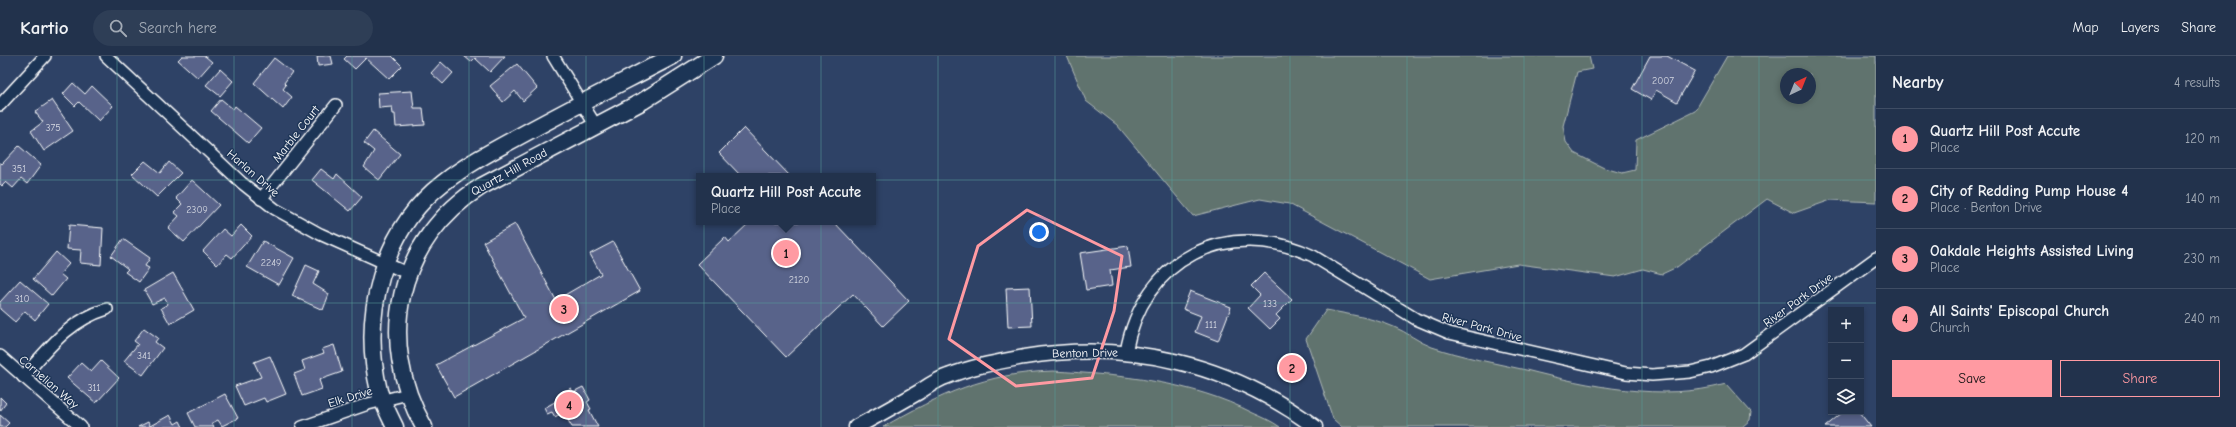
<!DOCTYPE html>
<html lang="en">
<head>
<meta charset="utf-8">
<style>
	:root { --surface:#22324c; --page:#2e3e56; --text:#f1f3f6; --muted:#a2aab5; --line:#3f4d64; --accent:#ff9aa2 }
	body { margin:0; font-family:"Comic Neue",sans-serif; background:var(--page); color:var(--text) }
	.controls { position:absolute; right:12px; bottom:12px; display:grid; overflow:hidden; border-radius:0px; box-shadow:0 2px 6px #0003 }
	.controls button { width:36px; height:36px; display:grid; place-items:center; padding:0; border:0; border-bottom:1px solid var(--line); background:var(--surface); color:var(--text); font:20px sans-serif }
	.compass { position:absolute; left:1780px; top:12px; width:36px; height:36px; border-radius:50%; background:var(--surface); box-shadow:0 2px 6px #0003; rotate:43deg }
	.you { position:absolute; left:1039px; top:176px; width:14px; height:14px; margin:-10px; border:3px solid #fff; border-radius:50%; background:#1a73e8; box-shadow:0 0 0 6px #1a73e833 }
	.badge { display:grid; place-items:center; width:26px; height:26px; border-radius:50%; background:var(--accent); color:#111; font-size:13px; font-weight:700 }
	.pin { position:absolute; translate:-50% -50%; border:2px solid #fff; box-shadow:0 1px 4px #0006 }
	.popup { position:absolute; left:696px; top:117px; width:180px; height:52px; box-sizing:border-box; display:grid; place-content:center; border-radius:0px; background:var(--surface); filter:drop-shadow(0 1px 3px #0005); font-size:13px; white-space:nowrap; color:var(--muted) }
	.popup b { font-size:15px; color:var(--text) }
	.popup::after { content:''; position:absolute; left:50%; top:100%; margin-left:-8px; border:8px solid transparent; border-top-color:var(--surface) }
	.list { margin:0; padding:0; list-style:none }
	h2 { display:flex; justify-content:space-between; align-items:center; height:52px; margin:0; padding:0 16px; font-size:17px }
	h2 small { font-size:13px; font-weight:400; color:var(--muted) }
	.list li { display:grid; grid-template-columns:26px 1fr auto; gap:12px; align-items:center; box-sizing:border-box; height:60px; padding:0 16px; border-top:1px solid var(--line) }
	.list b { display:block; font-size:15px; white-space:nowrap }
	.list p { margin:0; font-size:13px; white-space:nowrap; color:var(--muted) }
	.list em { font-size:13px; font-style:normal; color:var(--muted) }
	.actions { display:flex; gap:8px; padding:12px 16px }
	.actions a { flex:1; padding:9px 0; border:1px solid var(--accent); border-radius:0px; text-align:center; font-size:14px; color:var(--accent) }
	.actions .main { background:var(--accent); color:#111 }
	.icon { flex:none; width:22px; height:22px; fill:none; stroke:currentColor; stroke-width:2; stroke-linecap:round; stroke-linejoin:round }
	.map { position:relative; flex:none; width:1876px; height:371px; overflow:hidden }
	header { display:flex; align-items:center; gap:24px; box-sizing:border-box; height:56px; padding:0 20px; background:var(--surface); border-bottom:1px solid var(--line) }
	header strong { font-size:19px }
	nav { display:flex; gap:22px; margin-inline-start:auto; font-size:14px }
	.search { width:280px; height:36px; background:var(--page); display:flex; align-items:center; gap:10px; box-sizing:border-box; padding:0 14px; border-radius:22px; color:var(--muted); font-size:15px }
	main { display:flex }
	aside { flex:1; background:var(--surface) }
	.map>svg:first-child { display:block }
	.green { fill:#60736e; stroke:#b0b9b6; fill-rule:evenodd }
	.building { fill:#58648a; stroke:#fff }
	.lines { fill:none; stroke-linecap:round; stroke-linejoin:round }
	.minor-casing { stroke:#fff; stroke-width:14 }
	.tertiary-casing { stroke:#fff; stroke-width:17 }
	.secondary-casing { stroke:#fff; stroke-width:19 }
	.minor { stroke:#1d3557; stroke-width:11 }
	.tertiary { stroke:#1d3557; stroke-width:14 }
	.secondary { stroke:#1d3557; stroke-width:16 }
	.marked { fill:none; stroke:#ff9aa2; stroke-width:3; stroke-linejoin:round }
	.grid { fill:none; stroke:#579f9a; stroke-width:1; stroke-opacity:0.55 }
	.labels { text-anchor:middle; stroke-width:3; stroke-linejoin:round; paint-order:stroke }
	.number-label { font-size:10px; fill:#d5d8e2 }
	.street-label { font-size:12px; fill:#fff; stroke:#1d3557 }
</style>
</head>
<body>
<header>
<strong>Kartio</strong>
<div class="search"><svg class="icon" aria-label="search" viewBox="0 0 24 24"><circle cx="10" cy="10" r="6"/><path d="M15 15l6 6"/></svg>Search here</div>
<nav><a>Map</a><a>Layers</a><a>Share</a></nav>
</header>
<main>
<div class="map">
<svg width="1876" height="371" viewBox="0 0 1876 371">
	<rect width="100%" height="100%" fill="#2e4266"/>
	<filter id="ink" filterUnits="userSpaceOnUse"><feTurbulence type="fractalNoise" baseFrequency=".025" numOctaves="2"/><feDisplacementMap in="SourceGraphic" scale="8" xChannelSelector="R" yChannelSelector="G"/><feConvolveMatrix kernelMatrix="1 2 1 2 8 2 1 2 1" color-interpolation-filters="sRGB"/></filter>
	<g filter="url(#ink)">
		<g class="green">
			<path d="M 1067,0 L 1589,0 L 1592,13 L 1577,16 L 1563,70 L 1566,86 L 1574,97 L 1604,112 L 1622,117 L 1635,114 L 1636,84 L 1695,55 L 1727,0 L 1876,0 L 1876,146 L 1831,144 L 1794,157 L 1767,143 L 1677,211 L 1662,218 L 1643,213 L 1615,221 L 1518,208 L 1430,223 L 1289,148 L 1260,143 L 1193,160 L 1117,69 L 1086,45 ZM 1786,18 L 1810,18 L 1810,42 L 1786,42 Z"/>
			<path d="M 1326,254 C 1348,258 1373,262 1394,271 C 1407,276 1418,286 1432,291 C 1462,301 1494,307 1526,314 C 1588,330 1663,346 1726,328 L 1751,356 L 1750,364 L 1742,371 L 1342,371 L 1333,363 L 1306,283 Z"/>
			<path d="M 1053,315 C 1121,319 1191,325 1253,357 C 1262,361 1272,365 1280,371 L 883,371 C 941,338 985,317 1053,315 Z"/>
		</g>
		<g class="building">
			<path d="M 182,0 L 205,0 L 212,6 L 198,22 L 178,4 Z"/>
			<path d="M 317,0 L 331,0 L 333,8 L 318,10 Z"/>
			<path d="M 347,0 L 392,0 L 402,10 L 389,23 L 366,2 L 355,13 L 344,3 Z"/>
			<path d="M 464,0 L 505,0 L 490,16 L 475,2 L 471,6 Z"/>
			<path d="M 1650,0 L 1667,0 L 1695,15 L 1677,46 L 1656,34 L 1651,44 L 1632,33 Z"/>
			<path d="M 274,2 L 292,16 L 284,27 L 286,29 L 283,33 L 292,41 L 283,53 L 254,27 Z"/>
			<path d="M 441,6 L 453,17 L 443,28 L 431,17 Z"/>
			<path d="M 517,8 L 537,32 L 523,45 L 515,35 L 503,46 L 490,30 Z"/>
			<path d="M 220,13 L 233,25 L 220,40 L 206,29 Z"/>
			<path d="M 73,27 L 85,38 L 92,30 L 113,50 L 99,65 L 79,46 L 75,50 L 63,38 Z"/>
			<path d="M 412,35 L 414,52 L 423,52 L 425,69 L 396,71 L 395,58 L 393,58 L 392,51 L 379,52 L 378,37 Z"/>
			<path d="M 221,43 L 233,53 L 235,50 L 261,72 L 248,87 L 211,55 Z"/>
			<path d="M 52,44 L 73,75 L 44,95 L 31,75 L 43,66 L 35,56 Z"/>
			<path d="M 744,72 L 790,120 L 741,120 L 719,97 Z"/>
			<path d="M 373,75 L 400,98 L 379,124 L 364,111 L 374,95 L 364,87 Z"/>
			<path d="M 19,90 L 41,109 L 27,128 L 21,123 L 13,132 L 6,126 L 2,130 L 0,128 L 0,106 L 2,108 Z"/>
			<path d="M 145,105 L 160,117 L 169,106 L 181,117 L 157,141 L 132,118 Z"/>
			<path d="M 321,113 L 334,123 L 337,118 L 362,141 L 350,155 L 312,124 Z"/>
			<path d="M 192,124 L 219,149 L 184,186 L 168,172 L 179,160 L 174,156 L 182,148 L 176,142 Z"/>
			<path d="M 750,166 L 834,166 L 909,245 L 883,270 L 853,238 L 786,301 L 697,208 L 725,181 L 729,186 Z"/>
			<path d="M 515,168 L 556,244 L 601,218 L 590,198 L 613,186 L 640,235 L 454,341 L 436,309 L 524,262 L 483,186 Z"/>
			<path d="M 69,169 L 103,172 L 101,209 L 80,207 L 81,194 L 67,193 Z"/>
			<path d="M 241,169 L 252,180 L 232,202 L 227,198 L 217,209 L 203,195 L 223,173 L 231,180 Z"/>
			<path d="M 123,183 L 150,202 L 145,210 L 149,212 L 139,226 L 125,216 L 128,213 L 111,200 Z"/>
			<path d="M 263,185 L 294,202 L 279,229 L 247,211 Z"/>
			<path d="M 1128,190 L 1131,211 L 1110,214 L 1112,230 L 1086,234 L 1080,197 Z"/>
			<path d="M 56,196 L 69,208 L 60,218 L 66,223 L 52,240 L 33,223 Z"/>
			<path d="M 306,209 L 319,215 L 313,228 L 329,238 L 323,254 L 292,240 Z"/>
			<path d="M 173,217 L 194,254 L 170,268 L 161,252 L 168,248 L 165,242 L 152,248 L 144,234 Z"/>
			<path d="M 1264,217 L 1292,243 L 1276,259 L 1280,263 L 1270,273 L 1248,252 L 1260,239 L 1251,230 Z"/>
			<path d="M 20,224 L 48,248 L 35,264 L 25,255 L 15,266 L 0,253 L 0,246 Z"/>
			<path d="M 1030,231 L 1032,270 L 1008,271 L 1006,232 Z"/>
			<path d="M 1190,235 L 1231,251 L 1218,285 L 1195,276 L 1201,260 L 1183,253 Z"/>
			<path d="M 144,272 L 158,282 L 155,286 L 163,292 L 143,319 L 124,305 L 138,288 L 134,285 Z"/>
			<path d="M 334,289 L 342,316 L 319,324 L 322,333 L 302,340 L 294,318 L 305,314 L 302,305 L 324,297 L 322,293 Z"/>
			<path d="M 270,300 L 286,338 L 266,346 L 264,342 L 244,350 L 235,330 L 261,321 L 254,306 Z"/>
			<path d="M 1290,301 L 1303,308 L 1293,324 L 1281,317 Z"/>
			<path d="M 101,305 L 119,322 L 96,347 L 67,322 L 81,307 L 91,316 Z"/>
			<path d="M 583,331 L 590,344 L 587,346 L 591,353 L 589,354 L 598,371 L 572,371 L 563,356 L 555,361 L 552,356 L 547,358 L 544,352 L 560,343 L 558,339 L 571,332 L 573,336 Z"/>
			<path d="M 225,338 L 238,362 L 222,370 L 218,364 L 212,367 L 214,371 L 195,371 L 188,357 Z"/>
			<path d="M 0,341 L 6,347 L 0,355 Z"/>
			<path d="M 1843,356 L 1859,356 L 1871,371 L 1825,371 Z"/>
			<path d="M 0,359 L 9,367 L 5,371 L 0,371 Z"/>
			<path d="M 170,359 L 175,368 L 180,365 L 183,371 L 138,371 L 148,366 L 150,370 Z"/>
		</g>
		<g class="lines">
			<g class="minor-casing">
				<g id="minor">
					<path d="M 106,0 L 242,127 L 275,153 L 320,178 L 407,217"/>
					<path d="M 553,0 L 596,70"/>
					<path d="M 0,49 L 45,0"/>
					<path d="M 261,143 L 336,49"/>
					<path d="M 1126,296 C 1143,202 1227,160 1313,200 L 1416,263 L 1449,277 L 1626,317 L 1652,319 L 1690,316 L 1711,311 L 1744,298 L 1876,202"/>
					<path d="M 0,300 L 81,371"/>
					<path d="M 23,321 C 49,292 68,265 107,253"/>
					<path d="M 302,371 L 368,348 L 408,338"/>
				</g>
			</g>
			<g class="tertiary-casing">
				<path id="tertiary" d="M 856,371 C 877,360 898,348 919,336 C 928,330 938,323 948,320 C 973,310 998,306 1024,301 C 1129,284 1229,307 1315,371"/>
			</g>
			<g class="secondary-casing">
				<g id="secondary">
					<path d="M 395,371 C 389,359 383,347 379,335 C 361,261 381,175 443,127 C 466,109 492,95 518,81 C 569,53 621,27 673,0"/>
					<path d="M 424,371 C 375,284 396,184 482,130 L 643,45 L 714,0"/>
				</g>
			</g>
			<use href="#minor" class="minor"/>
			<use href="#tertiary" class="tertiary"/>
			<use href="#secondary" class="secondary"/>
		</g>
	</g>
	<path class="marked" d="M 1027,154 L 1122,200 L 1114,255 L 1092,322 L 1016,330 L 949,283 L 978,190 Z"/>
	<path class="grid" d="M 117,0 L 117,371M 234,0 L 234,371M 352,0 L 352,371M 469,0 L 469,371M 586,0 L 586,371M 704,0 L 704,371M 821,0 L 821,371M 938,0 L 938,371M 1055,0 L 1055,371M 1172,0 L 1172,371M 1290,0 L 1290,371M 1407,0 L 1407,371M 1524,0 L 1524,371M 1642,0 L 1642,371M 1759,0 L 1759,371M 0,124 L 1876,124M 0,247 L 1876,247"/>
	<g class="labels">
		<g class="number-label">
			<text x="1663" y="28">2007</text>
			<text x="53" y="75">375</text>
			<text x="19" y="116">351</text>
			<text x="197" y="157">2309</text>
			<text x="271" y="210">2249</text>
			<text x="799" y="227">2120</text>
			<text x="22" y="246">310</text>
			<text x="1270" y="251">133</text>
			<text x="1211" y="272">111</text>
			<text x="144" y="303">341</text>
			<text x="94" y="335">311</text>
		</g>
		<g class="street-label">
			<text transform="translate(296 78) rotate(-52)" y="4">Marble Court</text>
			<text transform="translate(509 116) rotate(-29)" y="4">Quartz Hill Road</text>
			<text transform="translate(253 117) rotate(41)" y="4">Harlan Drive</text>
			<text transform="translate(1798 244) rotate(-36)" y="4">River Park Drive</text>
			<text transform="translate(1482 271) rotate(15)" y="4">River Park Drive</text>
			<text transform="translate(1085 297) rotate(-1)" y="4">Benton Drive</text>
			<text transform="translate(49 326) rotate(41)" y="4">Carnelian Way</text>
			<text transform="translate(350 341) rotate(-17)" y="4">Elk Drive</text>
		</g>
	</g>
</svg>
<div class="controls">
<button>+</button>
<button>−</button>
<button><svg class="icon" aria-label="layers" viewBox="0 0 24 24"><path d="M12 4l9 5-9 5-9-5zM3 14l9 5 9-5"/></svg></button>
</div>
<svg class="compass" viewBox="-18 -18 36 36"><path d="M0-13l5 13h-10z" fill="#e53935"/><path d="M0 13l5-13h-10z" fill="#a2aab5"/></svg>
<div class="you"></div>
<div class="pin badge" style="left:786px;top:197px">1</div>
<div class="popup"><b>Quartz Hill Post Accute</b>Place</div>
<div class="pin badge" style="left:1292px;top:312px">2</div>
<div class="pin badge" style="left:564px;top:253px">3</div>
<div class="pin badge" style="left:569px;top:349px">4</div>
</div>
<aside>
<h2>Nearby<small>4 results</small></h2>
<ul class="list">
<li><span class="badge">1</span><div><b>Quartz Hill Post Accute</b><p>Place</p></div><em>120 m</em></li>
<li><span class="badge">2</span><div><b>City of Redding Pump House 4</b><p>Place · Benton Drive</p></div><em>140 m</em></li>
<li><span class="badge">3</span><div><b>Oakdale Heights Assisted Living</b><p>Place</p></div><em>230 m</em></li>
<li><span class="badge">4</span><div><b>All Saints' Episcopal Church</b><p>Church</p></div><em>240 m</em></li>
</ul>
<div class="actions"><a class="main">Save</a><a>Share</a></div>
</aside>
</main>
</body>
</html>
